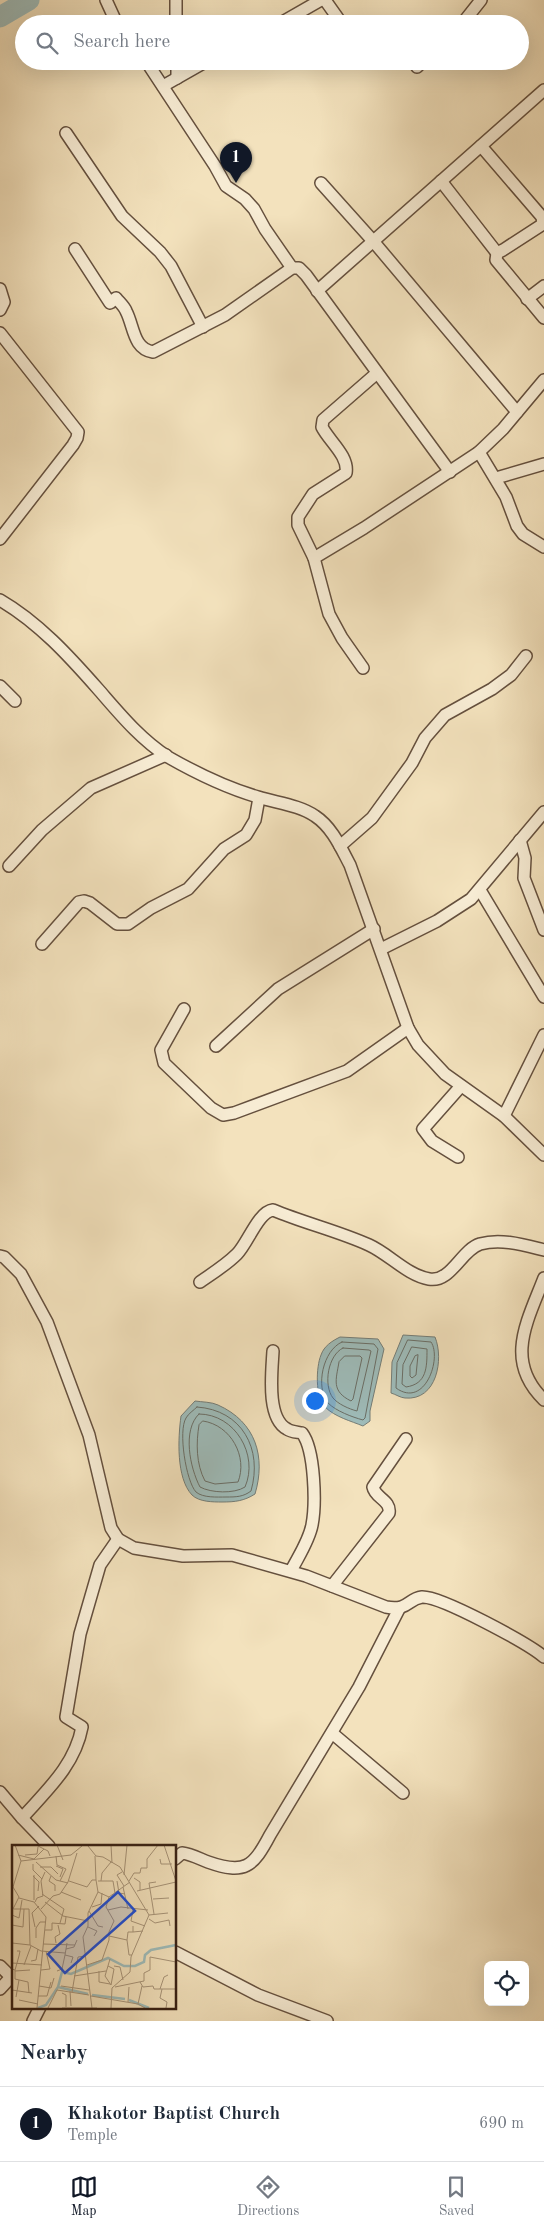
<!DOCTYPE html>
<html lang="en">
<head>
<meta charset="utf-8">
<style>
	:root { --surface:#fff; --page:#f2f2f3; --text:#1f2937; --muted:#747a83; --line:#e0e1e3; --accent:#111827 }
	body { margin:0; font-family:"Old Standard TT",serif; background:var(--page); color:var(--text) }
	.controls { position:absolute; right:15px; bottom:15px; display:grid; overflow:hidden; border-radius:8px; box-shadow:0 5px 20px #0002 }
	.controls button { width:45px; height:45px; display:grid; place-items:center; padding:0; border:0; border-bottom:1px solid var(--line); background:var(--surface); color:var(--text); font:25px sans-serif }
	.you { position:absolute; left:314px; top:1400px; width:18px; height:18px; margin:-12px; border:4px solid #fff; border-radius:50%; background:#1a73e8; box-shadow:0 0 0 8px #1a73e833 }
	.badge { display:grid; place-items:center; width:32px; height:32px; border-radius:50%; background:var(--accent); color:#fff; font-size:16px; font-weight:700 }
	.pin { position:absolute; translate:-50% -41px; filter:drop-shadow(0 1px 2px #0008) }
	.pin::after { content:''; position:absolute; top:26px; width:18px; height:15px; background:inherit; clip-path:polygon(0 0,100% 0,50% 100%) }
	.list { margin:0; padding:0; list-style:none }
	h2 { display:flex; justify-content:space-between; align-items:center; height:65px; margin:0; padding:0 20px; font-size:21px }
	h2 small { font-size:16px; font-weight:400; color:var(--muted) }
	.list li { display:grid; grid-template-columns:32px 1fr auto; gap:15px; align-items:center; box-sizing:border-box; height:75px; padding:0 20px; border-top:1px solid var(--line) }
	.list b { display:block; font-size:19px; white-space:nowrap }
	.list p { margin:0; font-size:16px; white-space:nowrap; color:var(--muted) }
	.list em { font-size:16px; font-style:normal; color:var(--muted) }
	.icon { flex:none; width:28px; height:28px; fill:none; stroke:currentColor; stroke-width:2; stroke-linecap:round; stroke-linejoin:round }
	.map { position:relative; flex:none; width:544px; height:2021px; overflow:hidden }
	.search { position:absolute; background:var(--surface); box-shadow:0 5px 20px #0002; left:15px; right:15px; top:15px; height:55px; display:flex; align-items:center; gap:12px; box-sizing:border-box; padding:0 18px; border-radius:28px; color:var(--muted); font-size:19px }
	.sheet { height:140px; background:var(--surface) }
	nav { display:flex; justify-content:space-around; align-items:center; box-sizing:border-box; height:70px; border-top:1px solid var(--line); background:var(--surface); font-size:14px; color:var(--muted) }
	nav a { display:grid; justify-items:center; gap:2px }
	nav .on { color:var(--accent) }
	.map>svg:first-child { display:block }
	.water { fill:#9ebcba; stroke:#747d77 }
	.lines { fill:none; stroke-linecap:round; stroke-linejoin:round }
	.shore { stroke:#6a6e66; stroke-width:1 }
	.river { stroke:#9ebcba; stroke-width:21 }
	.minor-casing { stroke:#65503e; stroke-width:14 }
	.minor { stroke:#f7ecd4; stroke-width:11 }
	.inset-river { fill:none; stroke:#9ebcba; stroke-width:2.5 }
	.inset-road { fill:none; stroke:#a79479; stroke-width:1 }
	.view { fill:#1d4ed8; fill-opacity:0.15; stroke:#1d4ed8; stroke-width:2.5 }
	.inset-edge { fill:none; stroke:#361f13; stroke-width:2.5 }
</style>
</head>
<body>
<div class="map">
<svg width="544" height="2021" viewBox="0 0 544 2021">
	<rect width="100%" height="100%" fill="#f3e2bd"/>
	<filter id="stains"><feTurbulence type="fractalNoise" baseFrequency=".004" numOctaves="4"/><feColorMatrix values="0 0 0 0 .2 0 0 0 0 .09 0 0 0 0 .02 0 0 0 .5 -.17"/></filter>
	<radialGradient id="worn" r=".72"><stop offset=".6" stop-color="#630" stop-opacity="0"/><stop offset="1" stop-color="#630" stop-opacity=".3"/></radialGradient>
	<g class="water">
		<path d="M 403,1335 L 435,1337 C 444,1359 437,1401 405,1398 C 401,1398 395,1394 391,1393 L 392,1362 Z"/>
		<path d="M 340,1337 L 378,1339 L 384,1349 L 370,1411 L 370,1421 L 363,1426 C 351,1421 335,1417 325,1407 C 315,1397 316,1367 321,1355 C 324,1346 332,1341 340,1337 Z"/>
		<path d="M 195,1401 C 202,1402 212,1402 218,1405 C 256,1422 266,1457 255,1494 C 244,1501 235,1502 222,1502 C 213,1502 199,1502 192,1495 C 176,1478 178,1438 181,1416 Z"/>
	</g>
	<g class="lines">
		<g class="shore">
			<path d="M 408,1340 L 431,1342 C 442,1358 425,1409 396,1388 L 397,1363 Z"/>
			<path d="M 342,1342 L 374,1344 L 378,1349 L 365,1418 L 363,1420 C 352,1417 336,1411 328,1403 C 315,1387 323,1350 342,1342 Z"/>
			<path d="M 412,1347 L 427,1349 C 427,1367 427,1384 406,1387 L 402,1384 L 403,1365 Z"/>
			<path d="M 343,1348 L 369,1350 L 371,1351 L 357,1411 C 349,1409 338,1404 333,1398 C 323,1385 328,1355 343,1348 Z"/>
			<path d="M 418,1355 L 416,1375 L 412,1378 L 410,1376 L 410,1366 L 415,1356 Z"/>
			<path d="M 345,1356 L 360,1356 L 362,1358 L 353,1399 L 351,1401 C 331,1391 336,1380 339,1362 Z"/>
			<path d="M 197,1407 C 242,1410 263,1449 251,1491 C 243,1497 236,1497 226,1497 C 217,1497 203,1498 196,1492 C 186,1481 178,1431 186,1418 C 188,1414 194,1410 197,1407 Z"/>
			<path d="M 199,1414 C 235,1414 259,1455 245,1487 C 234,1494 211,1493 200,1487 C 190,1468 182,1430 199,1414 Z"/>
			<path d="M 203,1421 C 231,1425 248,1457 238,1482 L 215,1484 L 205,1481 C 196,1464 196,1443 199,1425 Z"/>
		</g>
		<path class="river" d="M 0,17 L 29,0"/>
		<g class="minor-casing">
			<g id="minor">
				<path d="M 106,0 L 117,24"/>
				<path d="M 176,0 L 176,24"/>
				<path d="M 325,0 L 342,24"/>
				<path d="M 279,24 L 321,0"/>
				<path d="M 462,24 L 481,0"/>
				<path d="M 146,61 L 215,166 L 226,186 L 245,199 L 254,209 L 265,229 L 292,268"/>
				<path d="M 177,61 L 177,78"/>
				<path d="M 417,67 L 423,61"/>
				<path d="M 163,86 L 207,61"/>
				<path d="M 66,133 L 122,216 L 160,252 L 171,266 L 203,327"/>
				<path d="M 481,146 L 542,217 L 543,224 L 503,250 L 497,253 L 496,260 L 544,318"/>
				<path d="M 441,181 L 497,253"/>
				<path d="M 321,183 L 373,241 L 517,412"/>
				<path d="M 75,249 L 110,303 L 116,298 C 119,302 124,306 126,311 C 134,326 133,349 153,352 L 225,315 L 292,268 L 299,268 L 306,275 L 450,472"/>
				<path d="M 0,289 L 4,302 L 0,310"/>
				<path d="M 317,291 L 544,90"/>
				<path d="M 527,299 L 544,286"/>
				<path d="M 0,333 L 78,432 L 77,438 L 73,445 L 0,539"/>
				<path d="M 479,452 L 506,497 L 517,526 L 523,534 L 544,547"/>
				<path d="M 496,478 L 544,464"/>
				<path d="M 314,558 L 364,528 L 479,452 L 503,429 L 544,380"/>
				<path d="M 0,600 C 38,622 69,656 98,689 C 119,713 140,739 168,757 C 196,773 227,788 258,797 C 277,803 299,805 315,816 C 332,827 341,848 350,865 L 408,1028 L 418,1045 L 445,1074 L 504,1116 L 544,1155"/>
				<path d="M 363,668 L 342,638 L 329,614 L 314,558 L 298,525 L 298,517 L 313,494 L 346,473 C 349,456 329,441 322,427 L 323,420 L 377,373"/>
				<path d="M 0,686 L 15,701"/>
				<path d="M 520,840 L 525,858 L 524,878 L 544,930"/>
				<path d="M 340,846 L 372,818 L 412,763 L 425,738 L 445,715 L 492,689 L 511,675 L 526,656"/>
				<path d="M 9,866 L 42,830 L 91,788 L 166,755"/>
				<path d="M 480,890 L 544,997"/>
				<path d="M 42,944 L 79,902 L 84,901 L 90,903 L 117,924 L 128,924 L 151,908 L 188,889 L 224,849 L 246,835 L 255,820 L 259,798"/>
				<path d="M 381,949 L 437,921 L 471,899 L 544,812"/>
				<path d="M 184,1009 L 161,1050 L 164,1063 L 211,1108 L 223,1115 L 234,1113 L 347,1071 L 408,1028"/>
				<path d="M 216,1046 L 278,989 L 374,929"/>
				<path d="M 504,1116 L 544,1035"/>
				<path d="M 458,1157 L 432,1141 L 423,1129 L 461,1086"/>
				<path d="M 0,1256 L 4,1257 L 21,1274 L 47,1322 L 89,1435 L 111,1528 L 118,1539 L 134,1548 L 183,1556 L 232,1555 L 306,1576 L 386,1607 C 409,1611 407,1599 422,1597 C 441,1596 529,1644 544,1657"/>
				<path d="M 544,1278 C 527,1322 504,1361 544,1400"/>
				<path d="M 200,1282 C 213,1273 226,1265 237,1254 C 248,1243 258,1212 273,1210 C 304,1223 338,1231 369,1245 C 389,1254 407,1275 429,1279 C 451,1283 461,1250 480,1244 C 501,1238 524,1245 544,1250"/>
				<path d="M 273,1351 C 272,1371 266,1418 287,1429 C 291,1432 297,1432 302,1433 C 315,1450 316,1504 312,1525 C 309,1541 298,1557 291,1571"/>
				<path d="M 332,1586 L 389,1513 C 391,1500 375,1498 373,1487 L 406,1439"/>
				<path d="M 332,1733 L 403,1793"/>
				<path d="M 0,1792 L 22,1818 L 49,1846"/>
				<path d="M 22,1818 C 47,1790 75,1765 82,1727 L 66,1717 L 80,1634 L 100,1565 L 118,1539"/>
				<path d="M 175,1859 L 182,1853 C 191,1854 200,1859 208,1862 C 245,1875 253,1867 270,1835 L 359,1687 L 399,1609"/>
				<path d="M 175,1952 L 258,1995 L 327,2021"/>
				<path d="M 0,1966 L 14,1980"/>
				<path d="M 0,1989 L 11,1977"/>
				<path d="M 33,2021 L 40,2007"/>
			</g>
		</g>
		<use href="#minor" class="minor"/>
	</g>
	<g transform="translate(12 1845)">
		<rect width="164" height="164" fill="#f3e2bd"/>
		<path class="inset-river" d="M 46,142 L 76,149M 80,150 L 113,154M 117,155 L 137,163M 26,163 L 34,160 L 46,142 L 50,127 L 59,129 L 96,113 L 112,121 L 123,121 L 132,117 L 133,110 L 139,105 L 164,100"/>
		<path class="inset-road" d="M 3,0 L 9,16M 24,0 L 36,6 L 38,11M 45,0 L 51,15M 99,0 L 100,18M 152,0 L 164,36M 76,1 L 84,11 L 91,12 L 108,22 L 137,70 L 119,112 L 118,127 L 100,143 L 99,163M 6,10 L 22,14 L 32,4M 13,10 L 25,9 L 26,2M 44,11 L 45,20 L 54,24 L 48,36M 148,14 L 149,19 L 160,19M 24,17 L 44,35 L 56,38M 21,19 L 21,25 L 30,34M 44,21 L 51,24 L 48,32M 28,22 L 39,22 L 46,29M 110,27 L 105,30 L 112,41M 112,30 L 115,0M 21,31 L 27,37 L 26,46M 39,31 L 37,36 L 43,40 L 43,46M 122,33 L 128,37 L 128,45M 84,35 L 86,47 L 97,52 L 118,37M 57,36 L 75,42 L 80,35 L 84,35 L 83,11M 86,36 L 101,36 L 103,48M 89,36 L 90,28 L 99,17M 105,36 L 107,48 L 113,49M 117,36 L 122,28 L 128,28 L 129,23 L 135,23 L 135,14 L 146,0M 1,42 L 9,16 L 59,10 L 70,1M 111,42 L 116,64M 125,46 L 164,37M 49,47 L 69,55M 30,49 L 52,64 L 48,78M 7,53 L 22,57 L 34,72 L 25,163M 141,54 L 157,53M 22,55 L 22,30M 23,57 L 25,53 L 31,51 L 29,36 L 33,27M 33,57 L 51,71 L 76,76M 80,62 L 89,59 L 90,48M 2,64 L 17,64 L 18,100 L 29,106 L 53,108M 29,64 L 41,51 L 48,49 L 56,37 L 65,8M 96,65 L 109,62 L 136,65M 121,65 L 119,76 L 133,81M 0,66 L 7,52 L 1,42M 77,66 L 86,81 L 91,82M 142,69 L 137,38 L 144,37M 0,70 L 7,73 L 10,55M 137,70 L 156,68M 137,74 L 143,78 L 157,75 L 158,81M 0,80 L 11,82 L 12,64M 121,81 L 121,87 L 131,86M 23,82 L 20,68 L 27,61M 76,82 L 85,86 L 82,91M 33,85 L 40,85 L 40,78 L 53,79 L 54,72M 97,91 L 115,95M 24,93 L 24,83 L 28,77 L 34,77M 0,98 L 18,100M 44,98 L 43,92 L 48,89 L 46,80M 55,98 L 53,110 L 61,112 L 59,118M 31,99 L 63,100M 54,104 L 62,102 L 65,95M 120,110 L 117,110 L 115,95 L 116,87 L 121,87M 98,114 L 93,131 L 99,140M 19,116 L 24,115 L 26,104M 0,118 L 30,120M 12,120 L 19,101M 75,120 L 90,115 L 97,95 L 97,87 L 102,76 L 94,62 L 97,52M 96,121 L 102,124 L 99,140M 102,121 L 108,122 L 111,135M 0,124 L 3,125 L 7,111 L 8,106 L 5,106M 3,125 L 3,134 L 16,137 L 17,148M 29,125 L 38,124 L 34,106M 3,126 L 18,125M 45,126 L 50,124 L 53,110M 87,126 L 87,137 L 98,139M 62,131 L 94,126M 128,137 L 131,142 L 141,141 L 142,144 L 164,144M 27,141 L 39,143 L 42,133M 49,141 L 77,145M 103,142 L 132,136 L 132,128 L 138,125 L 138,112 L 164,117M 148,144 L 152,132 L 156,130M 150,144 L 148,153 L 155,157 L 154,163M 0,145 L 20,148M 58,146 L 59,161M 60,147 L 66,112 L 74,111M 50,148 L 54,150 L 54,162M 26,151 L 35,151 L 39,137M 79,151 L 126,159 L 133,163M 4,152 L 7,135M 7,155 L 26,159M 116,157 L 117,142M 126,159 L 130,141M 36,163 L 45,145 L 77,150M 50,163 L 85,163M 80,163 L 71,92 L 76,81 L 76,68 L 86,47"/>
		<path class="view" d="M 106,47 L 123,66 L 53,128 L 36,109 Z"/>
		<rect width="164" height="164" class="inset-edge"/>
	</g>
	<rect width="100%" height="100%" filter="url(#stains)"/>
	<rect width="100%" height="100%" fill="url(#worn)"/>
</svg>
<div class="controls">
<button><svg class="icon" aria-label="locate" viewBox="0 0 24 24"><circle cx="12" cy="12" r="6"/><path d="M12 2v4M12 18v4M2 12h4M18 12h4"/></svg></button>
</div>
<div class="you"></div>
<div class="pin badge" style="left:236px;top:183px">1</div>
<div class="search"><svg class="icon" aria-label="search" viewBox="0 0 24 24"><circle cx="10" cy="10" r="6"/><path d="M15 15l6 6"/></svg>Search here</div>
</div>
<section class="sheet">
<h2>Nearby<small></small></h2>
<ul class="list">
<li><span class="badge">1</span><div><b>Khakotor Baptist Church</b><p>Temple</p></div><em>690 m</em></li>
</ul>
</section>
<nav>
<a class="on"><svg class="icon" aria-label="map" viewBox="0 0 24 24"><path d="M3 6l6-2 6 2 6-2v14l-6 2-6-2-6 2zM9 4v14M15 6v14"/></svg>Map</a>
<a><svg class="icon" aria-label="directions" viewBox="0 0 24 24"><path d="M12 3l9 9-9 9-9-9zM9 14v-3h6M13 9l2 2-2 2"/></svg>Directions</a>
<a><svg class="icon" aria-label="saved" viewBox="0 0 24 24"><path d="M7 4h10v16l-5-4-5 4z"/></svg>Saved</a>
</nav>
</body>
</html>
